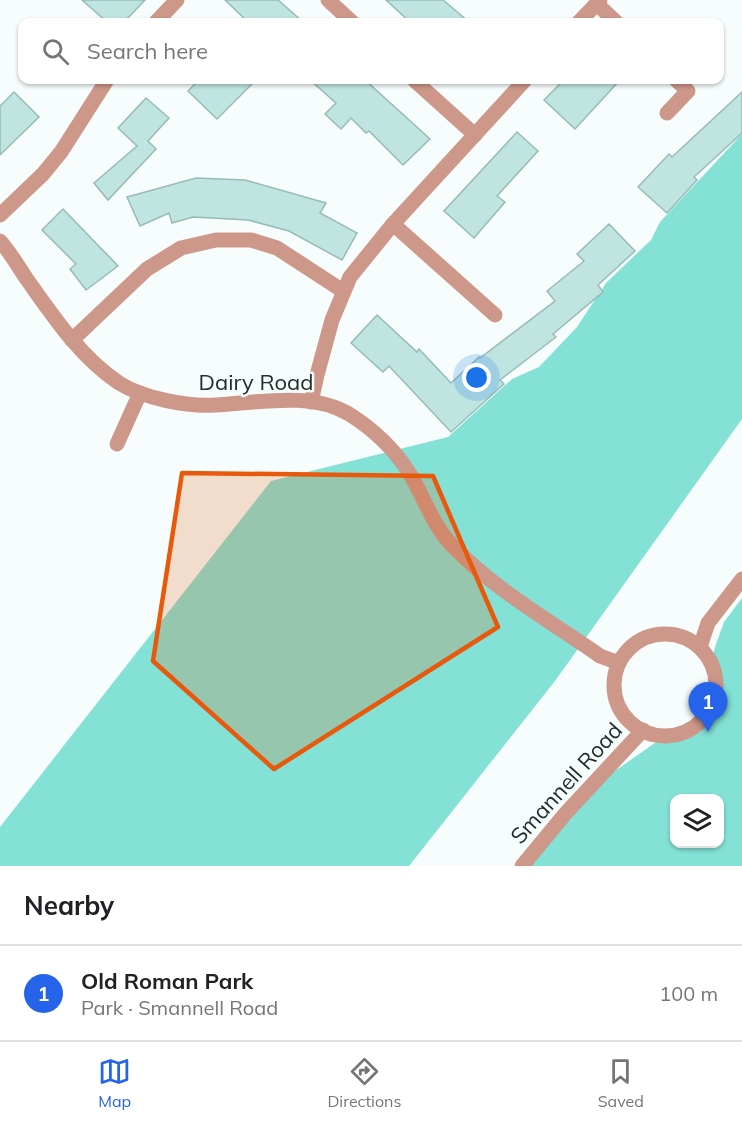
<!DOCTYPE html>
<html lang="en">
<head>
<meta charset="utf-8">
<style>
	:root { --surface:#fff; --page:#f2f2f2; --text:#202124; --muted:#757577; --line:#e0e0e0; --accent:#2563eb }
	body { margin:0; font-family:Mulish,sans-serif; background:var(--page); color:var(--text) }
	.controls { position:absolute; right:18px; bottom:18px; display:grid; overflow:hidden; border-radius:12px; box-shadow:0 2px 4px #0004 }
	.controls button { width:54px; height:54px; display:grid; place-items:center; padding:0; border:0; border-bottom:2px solid var(--line); background:var(--surface); color:var(--text); font:30px sans-serif }
	.you { position:absolute; left:477px; top:378px; width:21px; height:21px; margin:-15px; border:4px solid #fff; border-radius:50%; background:#1a73e8; box-shadow:0 0 0 9px #1a73e833 }
	.badge { display:grid; place-items:center; width:39px; height:39px; border-radius:50%; background:var(--accent); color:#fff; font-size:20px; font-weight:700 }
	.pin { position:absolute; translate:-50% -50px; filter:drop-shadow(0 2px 3px #0008) }
	.pin::after { content:''; position:absolute; top:32px; width:21px; height:18px; background:inherit; clip-path:polygon(0 0,100% 0,50% 100%) }
	.list { margin:0; padding:0; list-style:none }
	h2 { display:flex; justify-content:space-between; align-items:center; height:78px; margin:0; padding:0 24px; font-size:26px }
	h2 small { font-size:20px; font-weight:400; color:var(--muted) }
	.list li { display:grid; grid-template-columns:39px 1fr auto; gap:18px; align-items:center; box-sizing:border-box; height:96px; padding:0 24px; border-top:2px solid var(--line) }
	.list b { display:block; font-size:22px; white-space:nowrap }
	.list p { margin:0; font-size:20px; white-space:nowrap; color:var(--muted) }
	.list em { font-size:20px; font-style:normal; color:var(--muted) }
	.icon { flex:none; width:33px; height:33px; fill:none; stroke:currentColor; stroke-width:2; stroke-linecap:round; stroke-linejoin:round }
	.map { position:relative; flex:none; width:742px; height:866px; overflow:hidden }
	.search { position:absolute; background:var(--surface); box-shadow:0 2px 4px #0004; left:18px; right:18px; top:18px; height:66px; display:flex; align-items:center; gap:15px; box-sizing:border-box; padding:0 21px; border-radius:12px; color:var(--muted); font-size:22px }
	.sheet { height:174px; background:var(--surface) }
	nav { display:flex; justify-content:space-around; align-items:center; box-sizing:border-box; height:84px; border-top:2px solid var(--line); background:var(--surface); font-size:16px; color:var(--muted) }
	nav a { display:grid; justify-items:center; gap:3px }
	nav .on { color:var(--accent) }
	.map>svg:first-child { display:block }
	.green { fill:#83e1d6; fill-rule:evenodd }
	.building { fill:#c0e5e0; stroke:#97bbb6; stroke-width:1.5 }
	.lines { fill:none; stroke-linecap:round; stroke-linejoin:round }
	.minor { stroke:#cd9789; stroke-width:15 }
	.marked { fill:#e8590c; fill-opacity:0.2; stroke:#e8590c; stroke-width:4.5; stroke-linejoin:round }
	.labels { text-anchor:middle; stroke-width:5; stroke-linejoin:round; paint-order:stroke }
	.street-label { font-size:22px; fill:#202e2c; stroke:#f6fdfc }
</style>
</head>
<body>
<div class="map">
<svg width="742" height="866" viewBox="0 0 742 866">
	<rect width="100%" height="100%" fill="#f6fdfc"/>
	<g class="green">
		<path d="M 742,134 L 742,419 L 555,681 L 409,866 L 0,866 L 0,827 L 271,481 L 448,437 L 512,379 L 539,367 L 577,327 L 606,283 L 651,240 L 660,222 Z"/>
		<path d="M 742,598 L 742,866 L 526,866 L 612,773 L 665,736 L 684,727 L 701,714 L 713,695 L 714,650 L 724,622 ZM 674,798 L 720,798 L 720,844 L 674,844 Z"/>
	</g>
	<g class="building">
		<path d="M 82,0 L 145,0 L 124,22 L 107,22 Z"/>
		<path d="M 225,0 L 278,0 L 303,22 L 248,22 Z"/>
		<path d="M 386,0 L 443,0 L 469,22 L 410,22 Z"/>
		<path d="M 199,80 L 256,80 L 217,119 L 188,91 Z"/>
		<path d="M 310,80 L 365,80 L 430,139 L 403,165 L 369,131 L 366,133 L 351,118 L 341,129 L 325,114 L 336,103 Z"/>
		<path d="M 564,80 L 620,80 L 575,129 L 544,100 Z"/>
		<path d="M 14,92 L 39,117 L 0,155 L 0,106 Z"/>
		<path d="M 742,92 L 742,133 L 694,177 L 697,180 L 667,213 L 638,187 L 669,154 L 672,157 Z"/>
		<path d="M 146,98 L 169,118 L 148,141 L 156,149 L 108,200 L 94,183 L 137,146 L 118,128 Z"/>
		<path d="M 517,132 L 538,151 L 497,196 L 505,202 L 474,238 L 444,211 Z"/>
		<path d="M 196,178 L 245,180 L 326,203 L 320,213 L 357,233 L 342,260 L 289,231 L 248,220 L 193,217 L 172,223 L 169,213 L 140,226 L 127,197 Z"/>
		<path d="M 63,209 L 118,266 L 86,290 L 70,269 L 76,264 L 42,230 Z"/>
		<path d="M 609,224 L 635,251 L 598,285 L 603,292 L 553,334 L 556,337 L 500,380 L 504,384 L 451,432 L 389,366 L 383,372 L 351,343 L 377,315 L 417,352 L 419,349 L 451,383 L 479,357 L 480,358 L 555,301 L 547,291 L 584,261 L 577,254 Z"/>
	</g>
	<g class="lines">
		<g class="minor">
			<path d="M 328,0 L 352,22"/>
			<path d="M 597,4 L 616,22"/>
			<path d="M 156,22 L 177,0"/>
			<path d="M 579,22 L 600,0"/>
			<path d="M 414,80 L 475,135"/>
			<path d="M 667,113 L 688,91 L 676,80"/>
			<path d="M 0,215 L 43,174 L 61,152 L 107,80"/>
			<path d="M 393,224 L 495,315"/>
			<path d="M 0,241 C 10,252 18,266 26,278 C 53,316 80,357 119,383 C 143,398 187,407 215,405 C 258,403 310,391 349,414 C 373,429 395,450 410,474 C 424,497 432,524 451,544 C 493,589 550,621 600,656 L 619,663"/>
			<path d="M 72,340 L 147,269 L 181,248 L 216,240 L 251,240 L 277,248 L 343,291"/>
			<path d="M 311,402 L 317,375 L 332,320 L 350,277 L 393,224 L 525,80"/>
			<path d="M 117,444 L 140,393"/>
			<circle cx="665" cy="685" r="51"/>
			<path d="M 700,647 L 708,623 L 742,579"/>
			<path d="M 522,866 L 565,814 L 643,730"/>
		</g>
	</g>
	<path class="marked" d="M 182,473 L 433,476 L 498,627 L 274,769 L 153,661 Z"/>
	<g class="labels">
		<g class="street-label">
			<text x="256" y="390">Dairy Road</text>
			<text transform="translate(566 783) rotate(-48)" y="8">Smannell Road</text>
		</g>
	</g>
</svg>
<div class="controls">
<button><svg class="icon" aria-label="layers" viewBox="0 0 24 24"><path d="M12 4l9 5-9 5-9-5zM3 14l9 5 9-5"/></svg></button>
</div>
<div class="you"></div>
<div class="pin badge" style="left:708px;top:732px">1</div>
<div class="search"><svg class="icon" aria-label="search" viewBox="0 0 24 24"><circle cx="10" cy="10" r="6"/><path d="M15 15l6 6"/></svg>Search here</div>
</div>
<section class="sheet">
<h2>Nearby<small></small></h2>
<ul class="list">
<li><span class="badge">1</span><div><b>Old Roman Park</b><p>Park · Smannell Road</p></div><em>100 m</em></li>
</ul>
</section>
<nav>
<a class="on"><svg class="icon" aria-label="map" viewBox="0 0 24 24"><path d="M3 6l6-2 6 2 6-2v14l-6 2-6-2-6 2zM9 4v14M15 6v14"/></svg>Map</a>
<a><svg class="icon" aria-label="directions" viewBox="0 0 24 24"><path d="M12 3l9 9-9 9-9-9zM9 14v-3h6M13 9l2 2-2 2"/></svg>Directions</a>
<a><svg class="icon" aria-label="saved" viewBox="0 0 24 24"><path d="M7 4h10v16l-5-4-5 4z"/></svg>Saved</a>
</nav>
</body>
</html>
